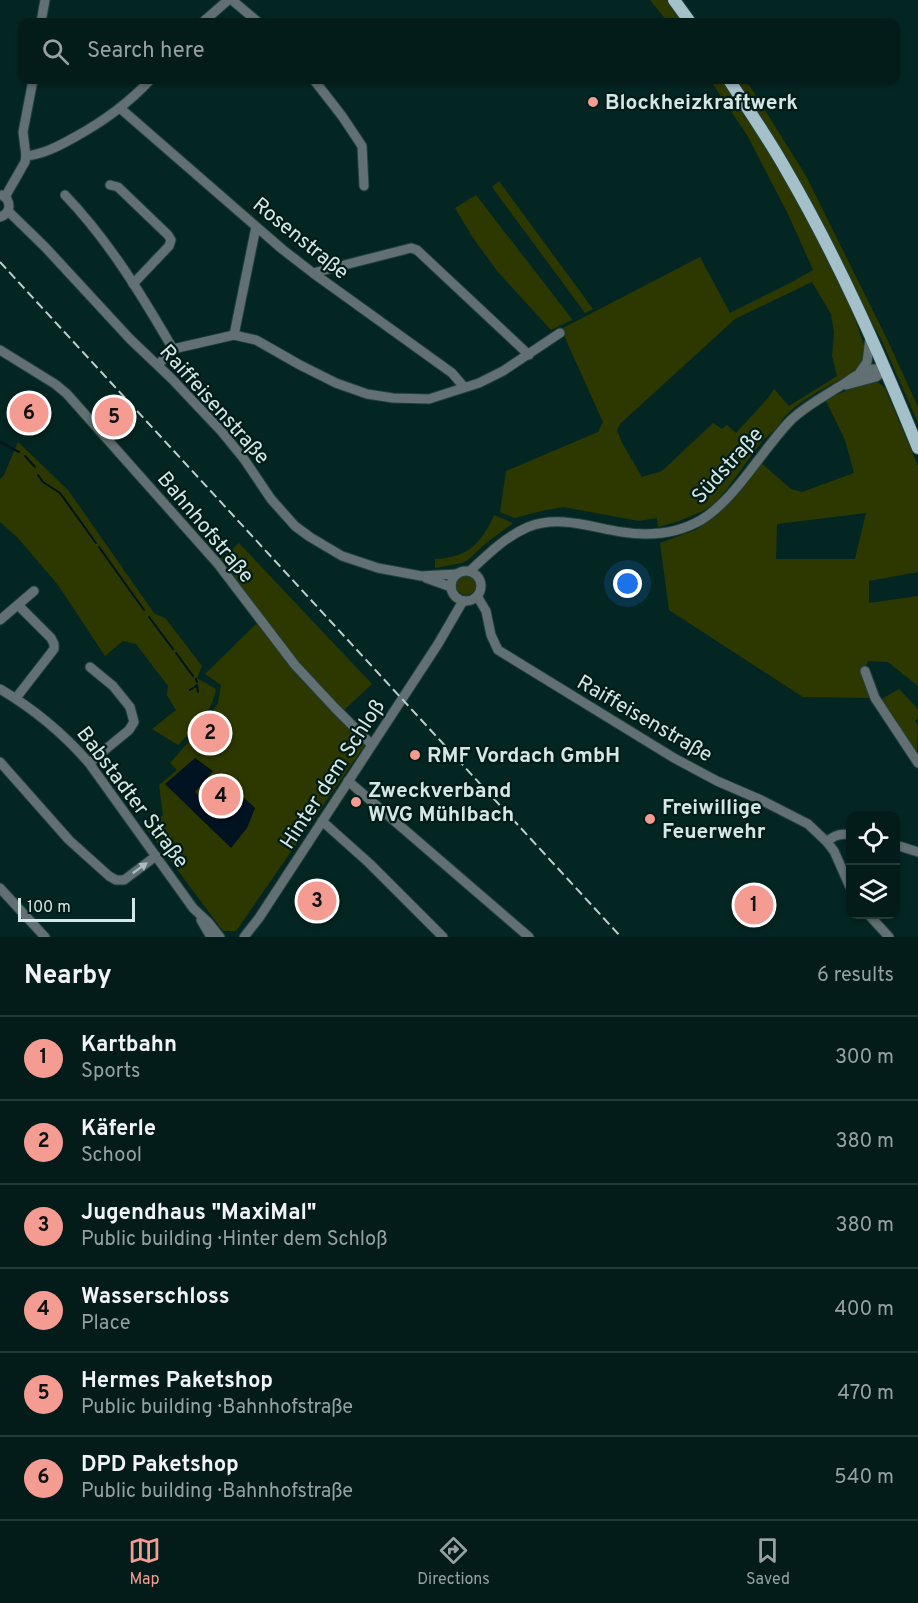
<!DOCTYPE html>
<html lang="en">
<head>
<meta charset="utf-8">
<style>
	:root { --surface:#031c1a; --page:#0d2523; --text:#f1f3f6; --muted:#97a1a2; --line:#243a39; --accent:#f59c92 }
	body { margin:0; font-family:Overpass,sans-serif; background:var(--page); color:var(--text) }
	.controls { position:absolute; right:18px; bottom:18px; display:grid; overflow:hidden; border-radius:12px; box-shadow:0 2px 4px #0004 }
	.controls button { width:54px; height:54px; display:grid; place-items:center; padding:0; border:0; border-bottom:2px solid var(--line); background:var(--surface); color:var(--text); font:30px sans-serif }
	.scale { position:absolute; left:18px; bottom:15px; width:117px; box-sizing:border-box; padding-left:6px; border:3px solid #d5e7e4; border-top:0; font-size:16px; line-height:21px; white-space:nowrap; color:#d5e7e4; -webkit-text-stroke:4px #001c19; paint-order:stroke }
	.you { position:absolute; left:628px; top:584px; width:21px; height:21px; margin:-15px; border:4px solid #fff; border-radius:50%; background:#1a73e8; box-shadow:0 0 0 9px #1a73e833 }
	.badge { display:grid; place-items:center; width:39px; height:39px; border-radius:50%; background:var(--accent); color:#111; font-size:20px; font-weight:700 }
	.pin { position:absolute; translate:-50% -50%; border:3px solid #fff; box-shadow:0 2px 6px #0006 }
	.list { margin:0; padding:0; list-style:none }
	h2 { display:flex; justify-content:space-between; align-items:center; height:78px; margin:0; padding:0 24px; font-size:26px }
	h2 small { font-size:20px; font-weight:400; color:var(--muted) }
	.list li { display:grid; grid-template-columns:39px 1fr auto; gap:18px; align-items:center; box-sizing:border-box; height:84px; padding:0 24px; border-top:2px solid var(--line) }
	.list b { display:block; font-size:22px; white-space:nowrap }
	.list p { margin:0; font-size:20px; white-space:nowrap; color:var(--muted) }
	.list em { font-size:20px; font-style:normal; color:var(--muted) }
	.icon { flex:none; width:33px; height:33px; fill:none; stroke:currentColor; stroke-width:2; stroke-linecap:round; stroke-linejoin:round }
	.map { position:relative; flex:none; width:918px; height:937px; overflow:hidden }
	.search { position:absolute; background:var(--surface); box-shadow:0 2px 4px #0004; left:18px; right:18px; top:18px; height:66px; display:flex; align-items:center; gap:15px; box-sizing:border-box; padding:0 21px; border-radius:12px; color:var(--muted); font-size:22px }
	.sheet { height:582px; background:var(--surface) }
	nav { display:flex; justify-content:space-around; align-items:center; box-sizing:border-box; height:84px; border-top:2px solid var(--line); background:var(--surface); font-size:16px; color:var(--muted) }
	nav a { display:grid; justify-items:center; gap:3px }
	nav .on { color:var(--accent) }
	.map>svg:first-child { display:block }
	.green { fill:#2d3800; fill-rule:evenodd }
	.water { fill:#011221 }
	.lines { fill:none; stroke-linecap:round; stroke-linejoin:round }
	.stream { stroke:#011221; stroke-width:2 }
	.minor-casing { stroke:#21413d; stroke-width:11 }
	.major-casing { stroke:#21413d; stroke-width:14 }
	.minor { stroke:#627073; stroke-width:9 }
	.major { stroke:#a4c1c9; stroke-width:12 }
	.rail { stroke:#bcd0cd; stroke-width:2; stroke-dasharray:9 4.5; stroke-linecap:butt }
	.oneway { fill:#adbdbc }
	.poi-dot { fill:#f59c92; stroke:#001c19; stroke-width:2 }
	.labels { text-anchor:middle; stroke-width:4.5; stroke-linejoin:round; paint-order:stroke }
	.poi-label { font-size:21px; font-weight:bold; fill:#d5e7e4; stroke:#001c19; text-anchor:start }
	.street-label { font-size:21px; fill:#d5e7e4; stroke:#001c19 }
</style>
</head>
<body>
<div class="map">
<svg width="918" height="937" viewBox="0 0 918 937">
	<rect width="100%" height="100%" fill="#042622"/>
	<g class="green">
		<path d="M 650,0 L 670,0 L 685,22 L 668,22 Z"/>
		<path d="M 710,80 L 724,80 L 785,175 L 851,306 L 865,349 L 861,362 L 852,373 L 817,392 L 796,406 L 785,416 L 775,430 L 763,440 L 726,490 L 715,503 L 703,511 L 679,521 L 658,527 L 657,518 L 639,521 L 563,507 L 541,511 L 515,518 L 500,512 L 506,471 L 598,432 L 603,422 L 561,329 L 700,257 L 730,313 L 792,282 L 813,270 L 789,216 L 747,135 ZM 812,282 L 831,314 L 834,333 L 832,356 L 837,376 L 789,406 L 774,389 L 768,398 L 736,433 L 727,425 L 722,429 L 713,423 L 662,471 L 642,477 L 622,443 L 617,430 L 621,423 L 735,319 Z"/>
		<path d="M 736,80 L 746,80 L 806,176 L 886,337 L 918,407 L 918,423 L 881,339 Z"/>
		<path d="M 499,181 L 593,309 L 585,313 L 492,187 Z"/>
		<path d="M 476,195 L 572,319 L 572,320 L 551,330 L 498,272 L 473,238 L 455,208 Z"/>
		<path d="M 878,382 L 885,388 L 918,466 L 918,572 L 869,581 L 869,603 L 918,596 L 918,686 L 888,662 L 868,661 L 861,676 L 871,698 L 803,697 L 669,610 L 660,543 L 698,529 L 743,485 L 760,462 L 791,489 L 802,492 L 854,473 L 845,440 L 825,399 L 865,384 ZM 866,513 L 855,559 L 776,559 L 777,524 Z"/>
		<path d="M 18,442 L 68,490 L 154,613 L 166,619 L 202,666 L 197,678 L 216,689 C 212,713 195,727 178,745 L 152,729 L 176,710 L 167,695 L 168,686 L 136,644 L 123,641 L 105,656 L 58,585 L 18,538 L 0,522 L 0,479 L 4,475 Z"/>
		<path d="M 494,515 L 513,523 L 485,544 L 468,560 L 462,563 L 435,568 L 435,559 C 467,558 482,543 494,515 Z"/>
		<path d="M 239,543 L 372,684 L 343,711 L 299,664 L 221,559 Z"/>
		<circle cx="466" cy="585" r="10"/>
		<path d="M 257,623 L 292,669 L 328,708 L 365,745 L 236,931 L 223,931 L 146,828 L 163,815 L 159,785 L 177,770 L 170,763 L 205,723 L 218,703 L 221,685 L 205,674 Z"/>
		<path d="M 899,689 L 918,709 L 918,718 L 915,721 L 918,726 L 917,754 L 880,700 Z"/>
	</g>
	<path class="water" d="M 195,758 L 213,771 L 195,792 L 224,817 L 230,812 L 242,796 L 255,808 L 247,828 L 231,848 L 165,784 Z"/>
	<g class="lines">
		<g class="stream">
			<path d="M 0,442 L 19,452"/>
			<path d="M 25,456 L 35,467"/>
			<path d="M 38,475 L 43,482 L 60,493 L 96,543"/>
			<path d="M 99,547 L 144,610"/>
			<path d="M 149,617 L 173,649"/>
			<path d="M 176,653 L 193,676"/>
			<path d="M 196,679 L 197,682"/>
			<path d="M 195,687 L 197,685 L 198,692"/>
			<path d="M 190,690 L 193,688"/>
		</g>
		<g class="minor-casing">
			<g id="minor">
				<path d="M 232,0 L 258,22"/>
				<path d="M 41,22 L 45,0"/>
				<path d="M 203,22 L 228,0"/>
				<path d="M 314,80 L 342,116 L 362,146 L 364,186"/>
				<path d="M 121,109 L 282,249 L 313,273 L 452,373 L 464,387"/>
				<path d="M 26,156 C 44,154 59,146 75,137 C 104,121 128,104 150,80"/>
				<path d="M 110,185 L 118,187 L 168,235 L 171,240 L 169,246 L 133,284"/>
				<path d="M 65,195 C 109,241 141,294 173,349"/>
				<path d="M 5,197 L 25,162 L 26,156 L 23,132 L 33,80"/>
				<path d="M 8,211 L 45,247 L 130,339 L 172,379 L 222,432 L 244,459 L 271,499 L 295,526 L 310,537 L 342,556 L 378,568 L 421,576 L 457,574"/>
				<path d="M 0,217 C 9,214 11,207 7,199 L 2,195"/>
				<path d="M 313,273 L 411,248 L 417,250 L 529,355"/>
				<path d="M 234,335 L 256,227"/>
				<path d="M 0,350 L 55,384 L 67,394 L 218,564 L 295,665 L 335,708 L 371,744"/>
				<path d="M 158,365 L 173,349 L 234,335 L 256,340 L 300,365 L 336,383 L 367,394 L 393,398 L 429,399 L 479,383 L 503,371 L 560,333"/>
				<path d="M 860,372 L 867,362 L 870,338"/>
				<path d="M 846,385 L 876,377 L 886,369"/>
				<path d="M 470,571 C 487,555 505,537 528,527 C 559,515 590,527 622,532 C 648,536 677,534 701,520 C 736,499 763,448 792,419 C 806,406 821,398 837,388 C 854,378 864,366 886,369"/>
				<circle cx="466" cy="586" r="15"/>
				<path d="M 426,578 L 451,587"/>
				<path d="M 477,596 L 486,611 L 491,635 L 498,650 L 674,758 L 717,781 L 761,800 L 808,824 L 827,842 L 834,851 L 850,887"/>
				<path d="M 0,620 L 34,591"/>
				<path d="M 865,671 L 875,698 L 918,763"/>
				<path d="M 0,689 C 34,709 63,733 89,763 L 193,908 L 208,922 L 220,937"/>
				<path d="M 16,698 L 54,649 L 54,644 L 51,638 L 18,605"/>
				<path d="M 0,762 L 69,840 L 109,876 L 116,880 L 124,880 L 156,856"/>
				<path d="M 89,763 L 129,730 L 134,722 L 130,707 L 113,686 L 90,667"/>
				<path d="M 348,781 L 529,937"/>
				<path d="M 322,821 L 369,863 L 443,937"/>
				<path d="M 827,842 C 834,835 841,833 850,835"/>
				<path d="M 896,845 L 918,852"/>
				<path d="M 0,888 L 45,937"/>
				<path d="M 869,915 L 889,937"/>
				<path d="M 201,920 L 211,937"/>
				<path d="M 244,937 L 259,918 L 438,644 L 463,601"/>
			</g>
		</g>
		<g class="major-casing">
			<g id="major">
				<path d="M 674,0 L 690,22"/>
				<path d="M 729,80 C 748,109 768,138 785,168 C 837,257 879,352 918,448"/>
			</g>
		</g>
		<use href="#minor" class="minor"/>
		<use href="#major" class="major"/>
		<path class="rail" d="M 0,262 L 621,937"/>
	</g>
	<defs><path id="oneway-solid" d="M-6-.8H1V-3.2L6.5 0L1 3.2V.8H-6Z" transform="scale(1.5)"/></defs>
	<use class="oneway" href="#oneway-solid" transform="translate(140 868) rotate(-36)"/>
	<g class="poi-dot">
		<circle cx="593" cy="102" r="6"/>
		<circle cx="415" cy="755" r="6"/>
		<circle cx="356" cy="802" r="6"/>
		<circle cx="650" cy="819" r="6"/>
	</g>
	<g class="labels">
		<g class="poi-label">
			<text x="605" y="109">Blockheizkraftwerk</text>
			<text x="427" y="762">RMF Vordach GmbH</text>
			<text x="368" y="797">Zweckverband<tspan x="368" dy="24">WVG Mühlbach</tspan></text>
			<text x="662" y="814">Freiwillige<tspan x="662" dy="24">Feuerwehr</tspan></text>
		</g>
		<g class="street-label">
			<text transform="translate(301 238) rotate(39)" y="7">Rosenstraße</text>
			<text transform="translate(215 404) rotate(48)" y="7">Raiffeisenstraße</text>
			<text transform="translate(727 465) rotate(-48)" y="7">Südstraße</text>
			<text transform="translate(206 527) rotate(50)" y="7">Bahnhofstraße</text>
			<text transform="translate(645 718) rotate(30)" y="7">Raiffeisenstraße</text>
			<text transform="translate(332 774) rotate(-57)" y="7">Hinter dem Schloß</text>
			<text transform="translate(133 797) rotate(53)" y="7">Babstadter Straße</text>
		</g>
	</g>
</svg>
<div class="controls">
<button><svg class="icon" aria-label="locate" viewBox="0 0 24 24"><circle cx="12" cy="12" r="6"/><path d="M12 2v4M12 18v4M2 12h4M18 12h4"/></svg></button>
<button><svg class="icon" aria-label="layers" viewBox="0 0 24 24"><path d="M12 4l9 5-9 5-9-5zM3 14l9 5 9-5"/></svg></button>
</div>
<div class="scale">100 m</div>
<div class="you"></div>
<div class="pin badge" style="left:754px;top:905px">1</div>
<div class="pin badge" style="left:210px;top:733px">2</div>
<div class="pin badge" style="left:317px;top:901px">3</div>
<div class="pin badge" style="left:221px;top:796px">4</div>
<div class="pin badge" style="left:114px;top:417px">5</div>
<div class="pin badge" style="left:29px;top:413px">6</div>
<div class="search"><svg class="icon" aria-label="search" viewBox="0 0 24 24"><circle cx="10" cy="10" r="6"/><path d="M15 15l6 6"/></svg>Search here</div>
</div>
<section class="sheet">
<h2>Nearby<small>6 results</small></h2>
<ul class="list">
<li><span class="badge">1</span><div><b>Kartbahn</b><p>Sports</p></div><em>300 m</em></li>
<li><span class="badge">2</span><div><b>Käferle</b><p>School</p></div><em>380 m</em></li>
<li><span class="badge">3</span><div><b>Jugendhaus &quot;MaxiMal&quot;</b><p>Public building · Hinter dem Schloß</p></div><em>380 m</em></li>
<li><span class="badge">4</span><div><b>Wasserschloss</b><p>Place</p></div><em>400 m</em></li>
<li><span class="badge">5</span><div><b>Hermes Paketshop</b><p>Public building · Bahnhofstraße</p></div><em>470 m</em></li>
<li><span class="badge">6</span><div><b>DPD Paketshop</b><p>Public building · Bahnhofstraße</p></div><em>540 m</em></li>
</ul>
</section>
<nav>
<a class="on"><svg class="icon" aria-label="map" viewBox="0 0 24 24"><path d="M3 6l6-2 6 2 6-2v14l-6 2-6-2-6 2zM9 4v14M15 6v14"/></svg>Map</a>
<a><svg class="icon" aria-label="directions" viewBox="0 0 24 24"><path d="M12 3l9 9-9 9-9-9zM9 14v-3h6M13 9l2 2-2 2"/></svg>Directions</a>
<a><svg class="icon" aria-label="saved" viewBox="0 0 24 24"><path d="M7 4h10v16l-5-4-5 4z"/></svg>Saved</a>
</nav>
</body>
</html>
